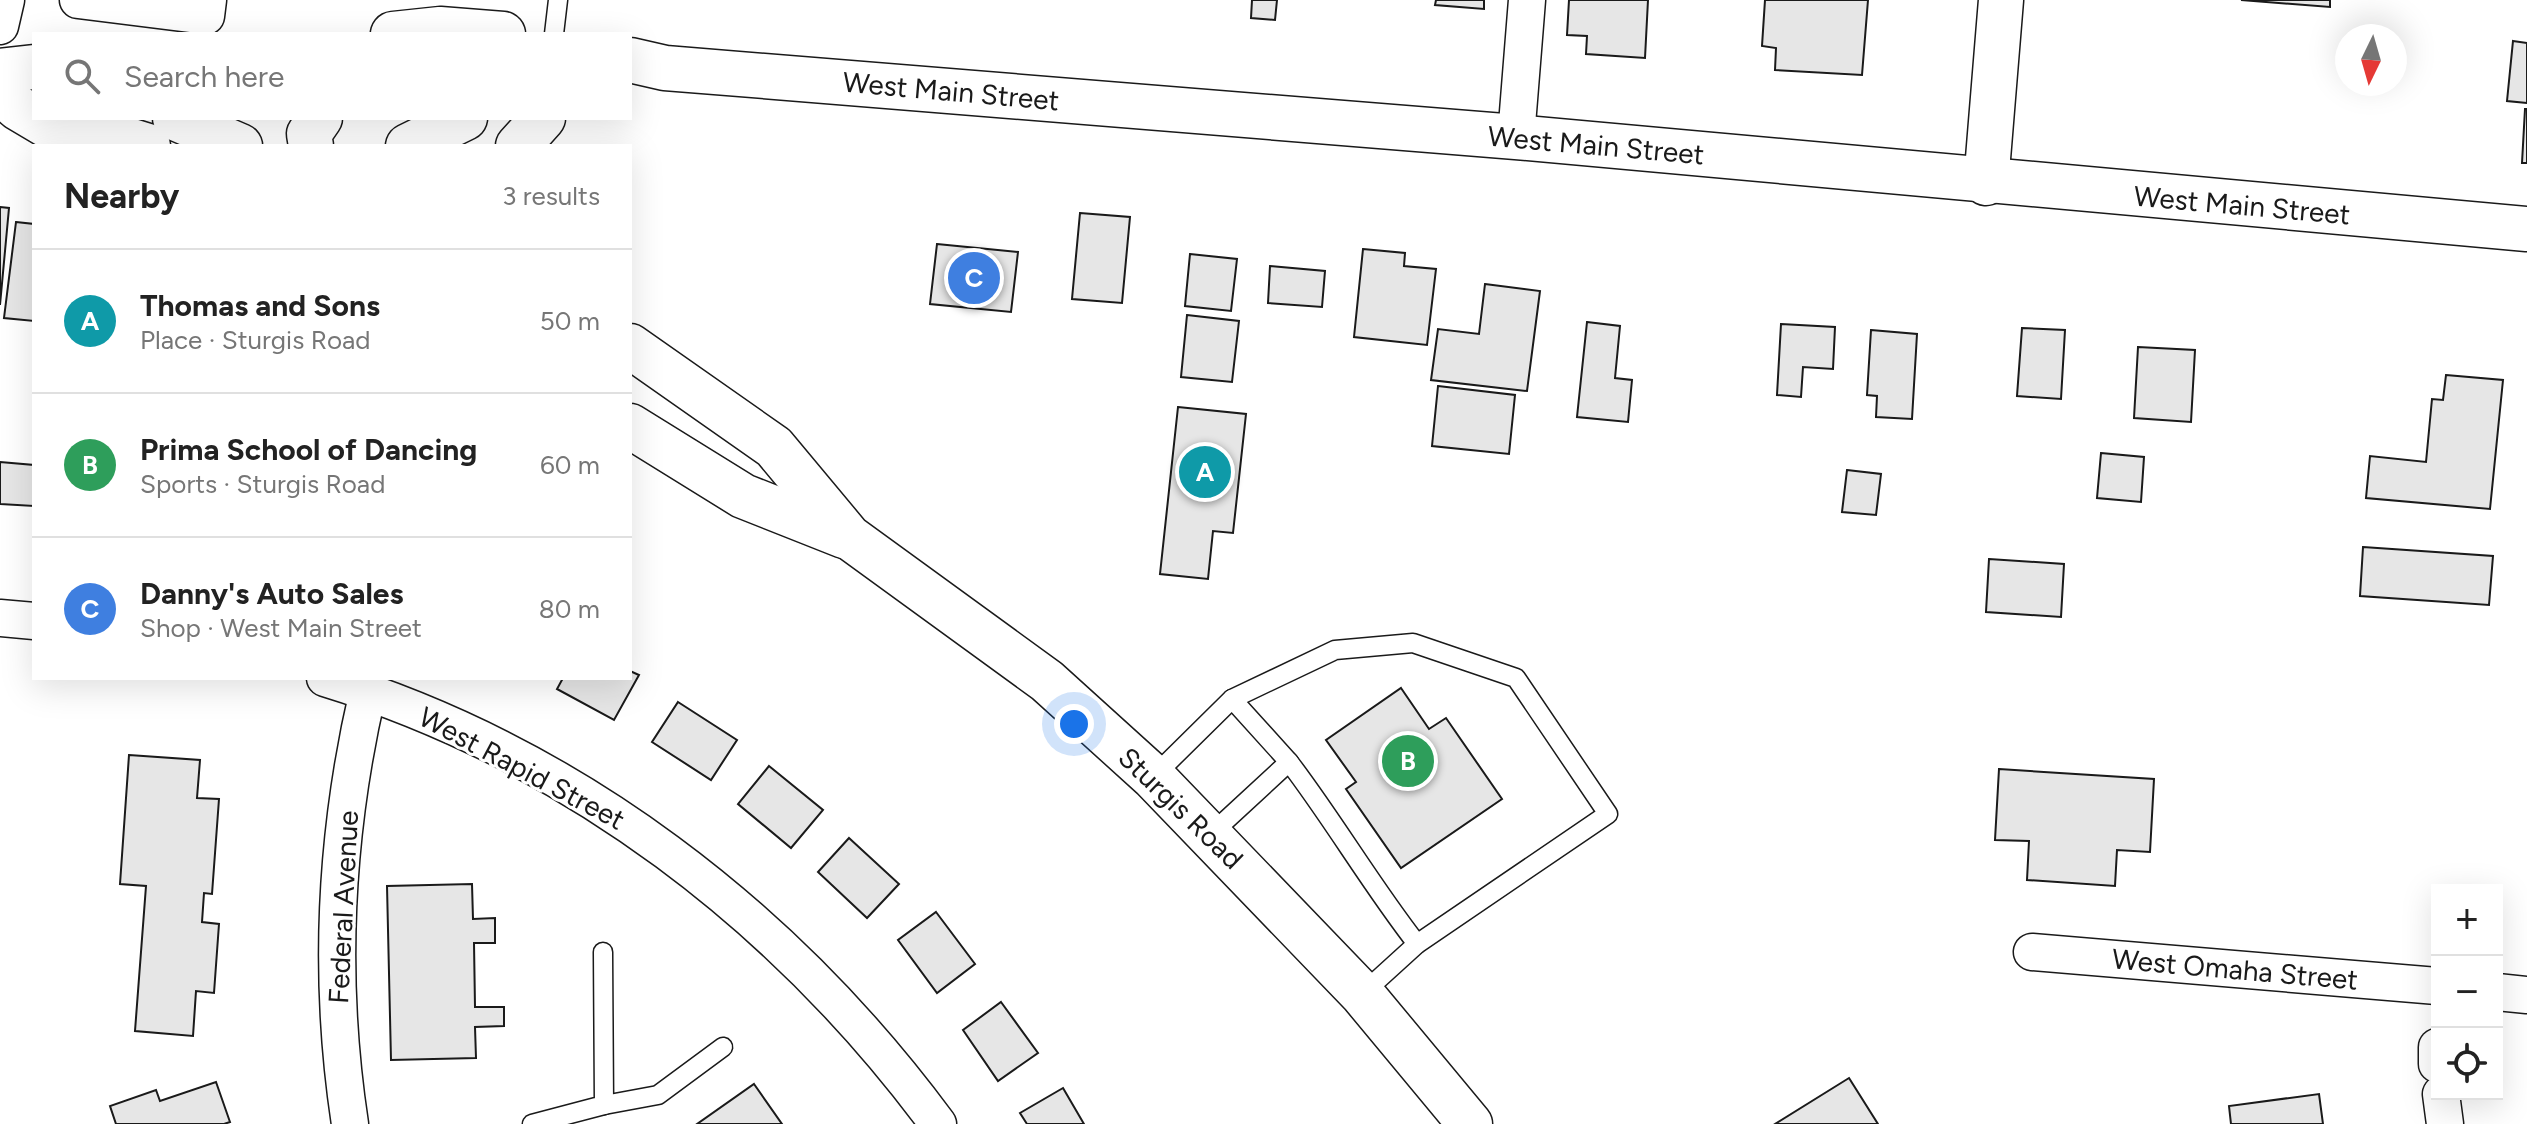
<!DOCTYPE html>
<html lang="en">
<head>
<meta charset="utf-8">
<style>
	:root { --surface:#fff; --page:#f2f2f2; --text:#222; --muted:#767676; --line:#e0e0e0; --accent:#c62828 }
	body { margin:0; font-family:Figtree,sans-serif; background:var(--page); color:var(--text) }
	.controls { position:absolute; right:24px; bottom:24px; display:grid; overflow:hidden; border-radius:0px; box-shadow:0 8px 32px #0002 }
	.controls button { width:72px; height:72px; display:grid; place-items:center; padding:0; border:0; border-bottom:2px solid var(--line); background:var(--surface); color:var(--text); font:40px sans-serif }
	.compass { position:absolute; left:2335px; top:24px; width:72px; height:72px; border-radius:50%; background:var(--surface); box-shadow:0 8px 32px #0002; rotate:185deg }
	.you { position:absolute; left:1074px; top:724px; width:28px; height:28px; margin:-20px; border:6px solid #fff; border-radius:50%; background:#1a73e8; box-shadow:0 0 0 12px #1a73e833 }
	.badge { display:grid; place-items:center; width:52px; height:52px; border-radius:50%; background:var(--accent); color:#fff; font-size:26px; font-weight:700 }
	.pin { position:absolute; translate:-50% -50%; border:4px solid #fff; box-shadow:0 2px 8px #0006 }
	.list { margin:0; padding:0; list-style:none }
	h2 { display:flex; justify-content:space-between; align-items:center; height:104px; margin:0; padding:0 32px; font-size:34px }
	h2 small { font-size:26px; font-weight:400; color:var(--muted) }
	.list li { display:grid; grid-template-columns:52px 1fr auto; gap:24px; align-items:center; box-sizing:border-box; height:144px; padding:0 32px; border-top:2px solid var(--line) }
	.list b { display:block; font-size:30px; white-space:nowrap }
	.list p { margin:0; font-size:26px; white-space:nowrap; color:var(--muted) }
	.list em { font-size:26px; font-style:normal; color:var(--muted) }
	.icon { flex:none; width:44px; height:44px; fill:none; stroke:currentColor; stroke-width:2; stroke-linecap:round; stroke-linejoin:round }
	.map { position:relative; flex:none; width:2527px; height:1124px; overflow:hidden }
	.search { position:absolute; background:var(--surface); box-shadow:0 8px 32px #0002; left:32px; top:32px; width:600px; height:88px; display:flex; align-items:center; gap:20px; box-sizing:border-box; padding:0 28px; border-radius:0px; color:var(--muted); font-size:30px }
	.panel { position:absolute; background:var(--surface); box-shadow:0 8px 32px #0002; left:32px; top:144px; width:600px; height:536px; border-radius:0px }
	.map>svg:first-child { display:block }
	.building { fill:#e6e6e6; stroke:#1a1a1a; stroke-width:2 }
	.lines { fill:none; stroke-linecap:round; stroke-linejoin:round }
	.service-casing { stroke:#1a1a1a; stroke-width:21 }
	.minor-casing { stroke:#1a1a1a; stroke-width:39 }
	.tertiary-casing { stroke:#1a1a1a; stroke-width:47 }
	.primary-casing { stroke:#1a1a1a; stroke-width:47 }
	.service { stroke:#fff; stroke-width:18 }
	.minor { stroke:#fff; stroke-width:36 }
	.tertiary { stroke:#fff; stroke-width:44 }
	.primary { stroke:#fff; stroke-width:44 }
	.labels { text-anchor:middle; stroke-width:6; stroke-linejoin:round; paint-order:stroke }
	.street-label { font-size:28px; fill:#1a1a1a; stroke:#fff }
</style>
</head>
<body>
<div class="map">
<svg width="2527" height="1124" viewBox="0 0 2527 1124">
	<rect width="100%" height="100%" fill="#fff"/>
	<g class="building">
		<path d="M 1252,0 L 1277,0 L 1275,20 L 1251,18 Z"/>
		<path d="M 1436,0 L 1484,0 L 1484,9 L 1435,5 Z"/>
		<path d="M 1569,0 L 1648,0 L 1645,58 L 1586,54 L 1587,36 L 1567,35 Z"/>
		<path d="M 1765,0 L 1868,0 L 1862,75 L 1775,70 L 1776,48 L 1762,46 Z"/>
		<path d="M 2241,0 L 2330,0 L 2330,7 Z"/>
		<path d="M 2513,41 L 2527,43 L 2527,103 L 2507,101 Z"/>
		<path d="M 2525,109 L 2527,109 L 2527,163 L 2522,163 Z"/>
		<path d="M 0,207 L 9,208 L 0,305 Z"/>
		<path d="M 1080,213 L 1130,217 L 1122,303 L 1072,299 Z"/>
		<path d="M 16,222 L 34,224 L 34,321 L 4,318 Z"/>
		<path d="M 937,244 L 1018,252 L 1011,312 L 930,304 Z"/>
		<path d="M 1363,249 L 1405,253 L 1404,266 L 1436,269 L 1427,345 L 1354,337 Z"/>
		<path d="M 1190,254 L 1237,259 L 1231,311 L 1185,306 Z"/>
		<path d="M 1270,266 L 1325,271 L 1322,307 L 1268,303 Z"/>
		<path d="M 1485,284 L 1540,291 L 1527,391 L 1431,380 L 1438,329 L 1479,334 Z"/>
		<path d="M 1187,315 L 1239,321 L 1232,382 L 1181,377 Z"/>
		<path d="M 1587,322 L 1620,326 L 1615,378 L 1632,380 L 1628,422 L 1577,417 Z"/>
		<path d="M 1781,324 L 1835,327 L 1833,369 L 1803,367 L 1801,397 L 1777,395 Z"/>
		<path d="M 2022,328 L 2065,330 L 2061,399 L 2017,396 Z"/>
		<path d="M 1871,330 L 1917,334 L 1912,419 L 1876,417 L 1877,396 L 1867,395 Z"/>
		<path d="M 2138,347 L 2195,350 L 2191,422 L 2134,418 Z"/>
		<path d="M 2446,375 L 2503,380 L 2490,509 L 2366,498 L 2370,456 L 2426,462 L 2432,399 L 2443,400 Z"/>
		<path d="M 1438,386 L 1515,395 L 1509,454 L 1432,446 Z"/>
		<path d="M 1178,407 L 1246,414 L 1233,533 L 1213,531 L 1208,579 L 1160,574 Z"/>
		<path d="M 2101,453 L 2144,457 L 2141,502 L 2097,498 Z"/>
		<path d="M 0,462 L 34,465 L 34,506 L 0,504 Z"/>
		<path d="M 1847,470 L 1881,474 L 1876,515 L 1842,512 Z"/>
		<path d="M 2363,547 L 2493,556 L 2489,605 L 2360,596 Z"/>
		<path d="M 1989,559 L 2064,564 L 2061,617 L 1986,612 Z"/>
		<path d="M 630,671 L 639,675 L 614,720 L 557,689 L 563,678 L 630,678 Z"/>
		<path d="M 1401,688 L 1429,729 L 1446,718 L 1502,799 L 1401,868 L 1346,789 L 1356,782 L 1326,740 Z"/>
		<path d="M 678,702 L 737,740 L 711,780 L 652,742 Z"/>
		<path d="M 129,755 L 200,760 L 197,798 L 219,799 L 212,894 L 204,893 L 202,922 L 219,924 L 214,993 L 196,991 L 193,1036 L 135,1031 L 146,886 L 120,884 Z"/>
		<path d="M 769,766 L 823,810 L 791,848 L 738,804 Z"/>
		<path d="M 1999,769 L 2154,779 L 2150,852 L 2117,850 L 2115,886 L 2027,880 L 2029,841 L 1995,840 Z"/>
		<path d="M 849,838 L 899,884 L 867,918 L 818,872 Z"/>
		<path d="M 472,884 L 473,919 L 495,918 L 495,943 L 474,943 L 475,1007 L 504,1007 L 504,1026 L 475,1027 L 476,1058 L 391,1060 L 387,886 Z"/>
		<path d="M 936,912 L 975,964 L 937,993 L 898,940 Z"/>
		<path d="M 1001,1002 L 1038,1053 L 998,1081 L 963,1030 Z"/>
		<path d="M 1849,1078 L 1878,1124 L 1775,1124 Z"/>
		<path d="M 216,1082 L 230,1122 L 224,1124 L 116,1124 L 110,1106 L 156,1090 L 160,1101 Z"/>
		<path d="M 754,1084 L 782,1124 L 697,1124 Z"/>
		<path d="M 1063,1088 L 1084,1124 L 1027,1124 L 1020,1113 Z"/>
		<path d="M 2319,1094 L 2323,1124 L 2231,1124 L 2229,1106 Z"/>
	</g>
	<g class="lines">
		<g class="service-casing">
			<g id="service">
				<path d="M 554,34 L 558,0"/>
				<path d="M 1289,762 C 1334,821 1371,885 1417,944"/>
				<path d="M 1153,777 L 1232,699 L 1335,650 L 1413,643 L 1516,678 L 1608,814 L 1417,944 L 1362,994"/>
				<path d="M 1211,834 L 1289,762 L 1232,699"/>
				<path d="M 604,1105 L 658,1095 L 723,1047"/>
				<path d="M 532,1124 L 604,1105 L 603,952"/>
			</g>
		</g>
		<g class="minor-casing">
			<g id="minor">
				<path d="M 78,0 L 206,16 L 208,0"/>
				<path d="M 0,26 L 6,0"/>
				<path d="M 1516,137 L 1527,0"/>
				<path d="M 0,618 L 34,621"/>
				<path d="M 325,678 C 573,754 785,917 938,1124"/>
				<path d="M 2032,952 L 2437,986"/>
				<path d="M 2497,992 L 2527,995"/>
				<path d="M 2437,1047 L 2437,1064"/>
				<path d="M 2441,1094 L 2445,1124"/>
				<path d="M 350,1124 C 328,980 335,833 368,691"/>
			</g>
		</g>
		<g class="tertiary-casing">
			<g id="tertiary">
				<path d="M 393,34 L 440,29 L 503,34"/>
				<path d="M 630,60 L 665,68 L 1516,137 L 2527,229"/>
				<path d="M 57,118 L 148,146"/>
				<path d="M 311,146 L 309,134 L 320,118"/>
				<path d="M 408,146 L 465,118"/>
				<path d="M 518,146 L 543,118"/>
				<path d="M 1986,183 L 2001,0"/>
			</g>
		</g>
		<g class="primary-casing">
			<g id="primary">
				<path d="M 0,71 L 34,67"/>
				<path d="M 0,92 L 18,108 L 82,146"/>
				<path d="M 175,118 L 240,146"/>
				<path d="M 630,346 L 774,447 L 849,537 L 1047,681 L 1153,777 L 1362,994 L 1470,1124"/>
				<path d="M 630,426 L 743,496 L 844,536"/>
			</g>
		</g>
		<use href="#service" class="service"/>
		<use href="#minor" class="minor"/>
		<use href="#tertiary" class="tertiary"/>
		<use href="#primary" class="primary"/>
	</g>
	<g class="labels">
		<g class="street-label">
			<text transform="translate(951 91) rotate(5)" y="10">West Main Street</text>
			<text transform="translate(1596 145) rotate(5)" y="10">West Main Street</text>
			<text transform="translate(2242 205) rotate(5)" y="10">West Main Street</text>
			<text transform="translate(522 768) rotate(28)" y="10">West Rapid Street</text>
			<text transform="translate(1181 808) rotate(44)" y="10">Sturgis Road</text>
			<text transform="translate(343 907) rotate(-87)" y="10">Federal Avenue</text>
			<text transform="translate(2235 969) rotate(5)" y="10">West Omaha Street</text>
		</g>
	</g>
</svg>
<div class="controls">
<button>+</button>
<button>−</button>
<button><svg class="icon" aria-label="locate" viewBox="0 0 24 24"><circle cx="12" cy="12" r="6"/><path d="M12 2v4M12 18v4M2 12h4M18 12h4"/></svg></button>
</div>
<svg class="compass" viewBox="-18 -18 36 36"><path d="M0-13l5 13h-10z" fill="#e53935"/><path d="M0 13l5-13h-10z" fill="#767676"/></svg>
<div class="you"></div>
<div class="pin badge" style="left:1205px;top:472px;background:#0f9aa8">A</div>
<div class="pin badge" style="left:1408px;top:761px;background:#2e9e5b">B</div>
<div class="pin badge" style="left:974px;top:278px;background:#3f7fe0">C</div>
<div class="search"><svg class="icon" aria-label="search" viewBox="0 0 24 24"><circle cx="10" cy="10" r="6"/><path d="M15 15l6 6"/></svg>Search here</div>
<section class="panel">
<h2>Nearby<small>3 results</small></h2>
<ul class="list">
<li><span class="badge" style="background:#0f9aa8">A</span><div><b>Thomas and Sons</b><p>Place · Sturgis Road</p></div><em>50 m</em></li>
<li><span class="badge" style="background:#2e9e5b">B</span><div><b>Prima School of Dancing</b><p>Sports · Sturgis Road</p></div><em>60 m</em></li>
<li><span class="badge" style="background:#3f7fe0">C</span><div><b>Danny's Auto Sales</b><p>Shop · West Main Street</p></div><em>80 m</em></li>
</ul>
</section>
</div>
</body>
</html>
